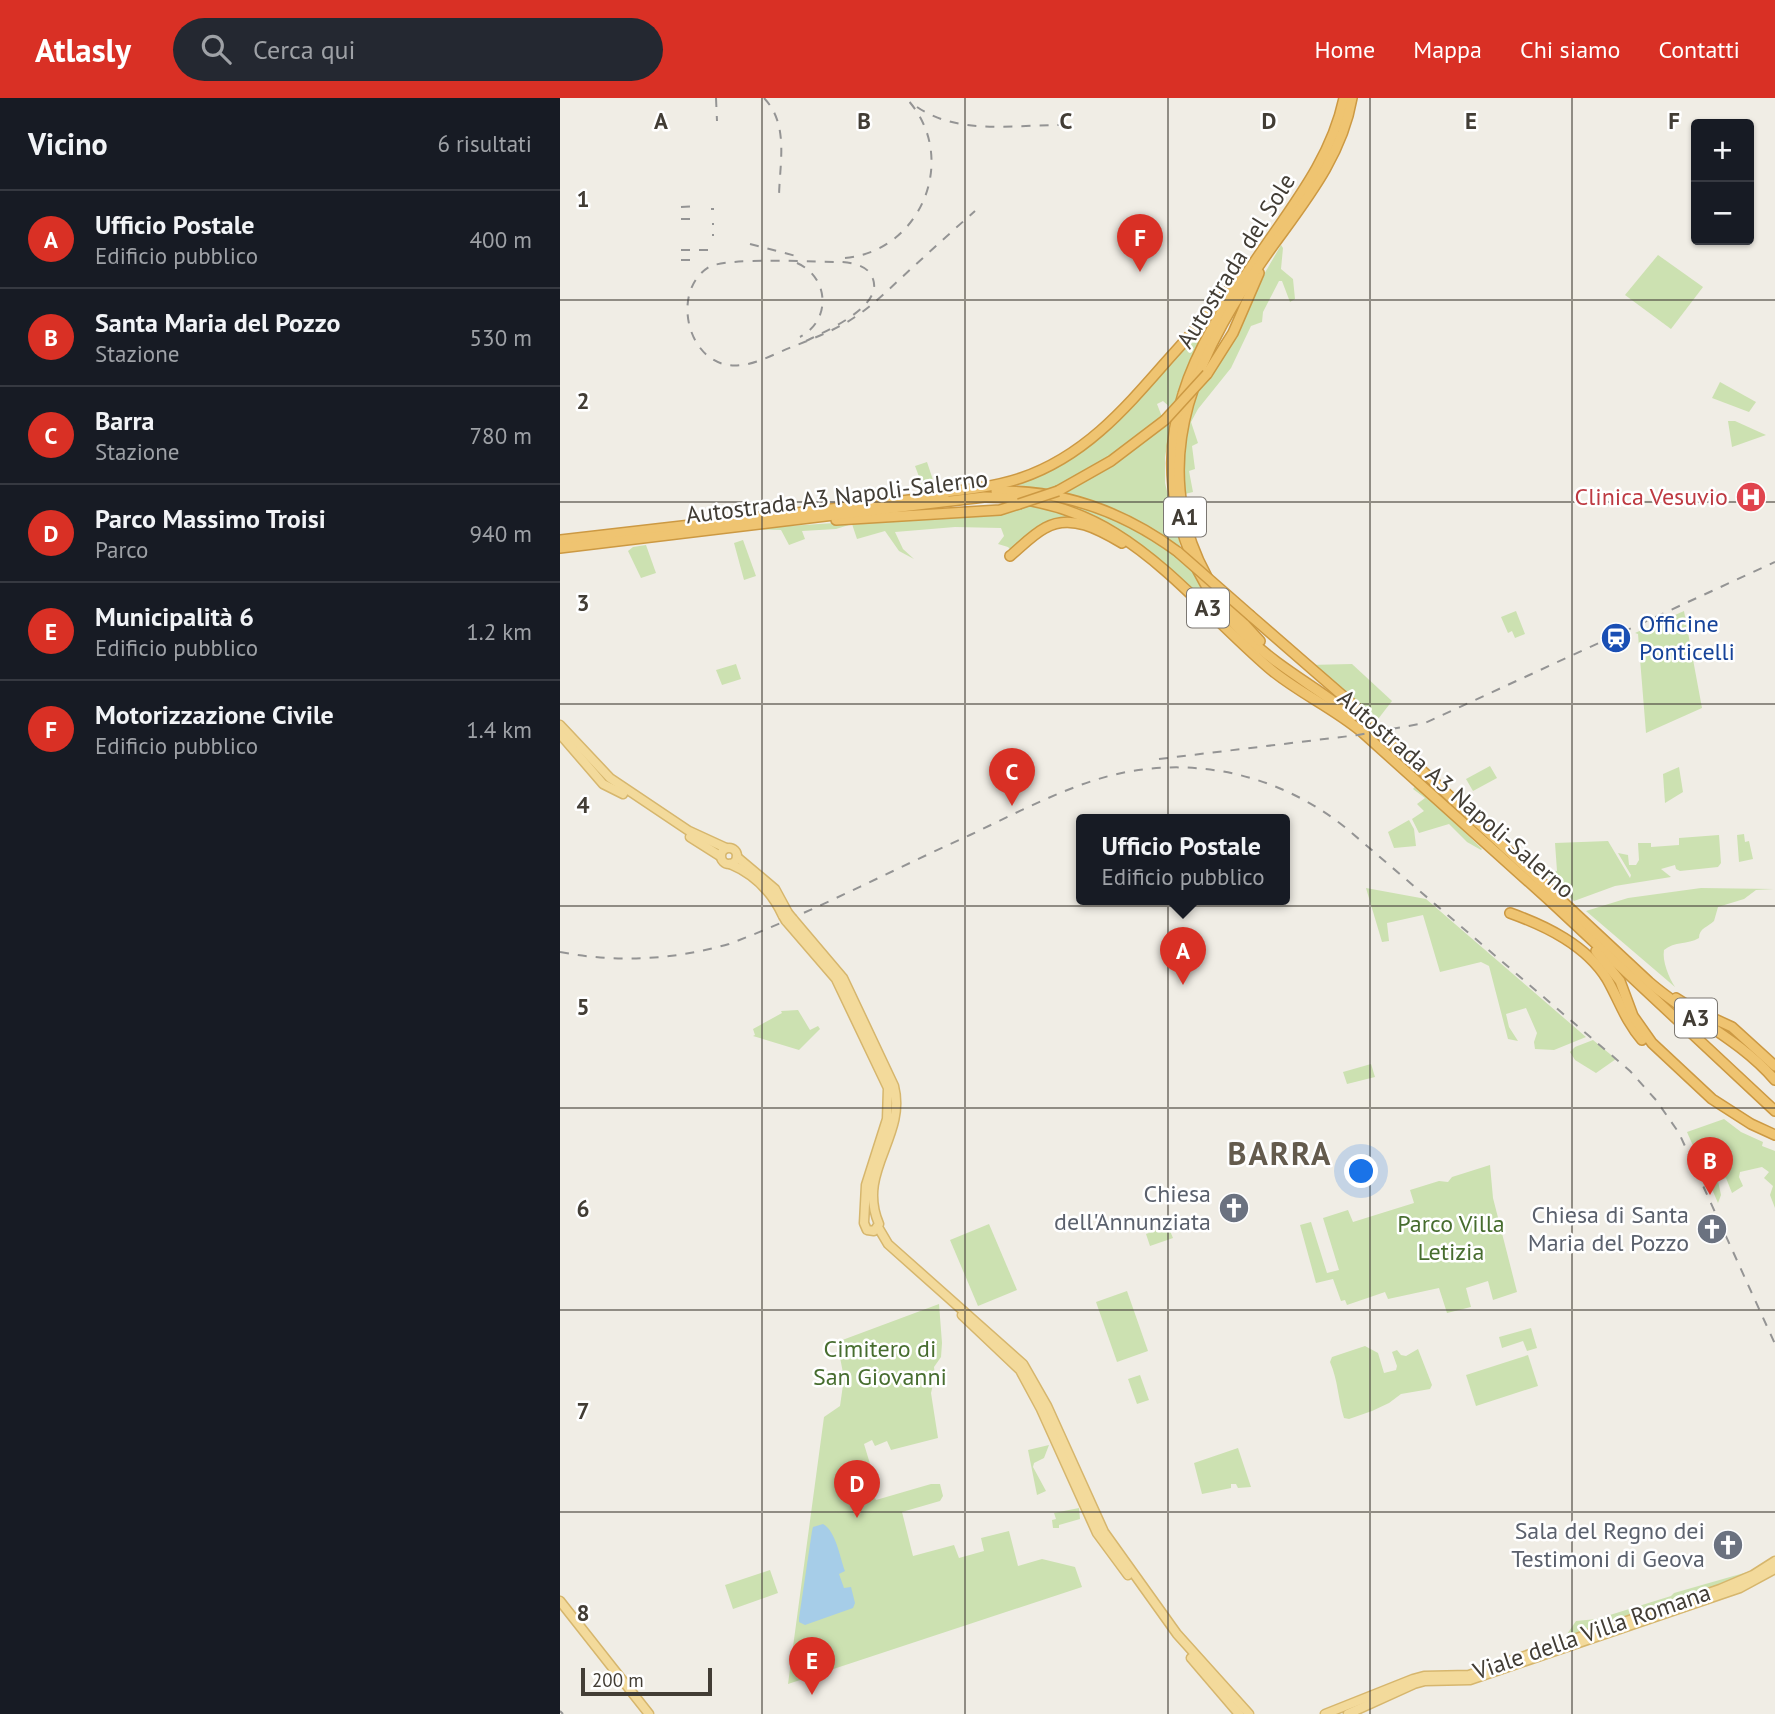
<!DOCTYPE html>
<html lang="it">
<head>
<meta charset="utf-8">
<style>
	:root { --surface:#171b24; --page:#242831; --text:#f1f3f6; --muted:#9ea1a6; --line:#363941; --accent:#d93025 }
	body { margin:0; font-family:"PT Sans",sans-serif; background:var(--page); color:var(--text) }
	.controls { position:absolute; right:21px; top:21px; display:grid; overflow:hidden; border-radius:7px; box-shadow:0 2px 5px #0004 }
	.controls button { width:63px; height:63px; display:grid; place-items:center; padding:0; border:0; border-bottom:2px solid var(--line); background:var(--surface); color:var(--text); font:35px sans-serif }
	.scale { position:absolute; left:21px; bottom:18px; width:131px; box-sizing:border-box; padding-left:7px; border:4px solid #423d35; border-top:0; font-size:19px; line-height:24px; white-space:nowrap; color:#423d35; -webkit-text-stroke:5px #fff; paint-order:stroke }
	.you { position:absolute; left:802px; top:1074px; width:24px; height:24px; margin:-18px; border:5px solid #fff; border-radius:50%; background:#1a73e8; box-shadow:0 0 0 10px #1a73e833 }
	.badge { display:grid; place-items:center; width:46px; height:46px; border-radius:50%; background:var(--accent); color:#fff; font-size:23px; font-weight:700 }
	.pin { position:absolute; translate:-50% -58px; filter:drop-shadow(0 2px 4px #0008) }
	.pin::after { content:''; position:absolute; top:37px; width:24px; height:21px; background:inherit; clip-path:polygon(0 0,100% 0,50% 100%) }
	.popup { position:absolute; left:516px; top:716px; width:214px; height:91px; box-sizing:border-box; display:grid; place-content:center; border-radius:7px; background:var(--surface); filter:drop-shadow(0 2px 5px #0005); font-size:23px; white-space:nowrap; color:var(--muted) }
	.popup b { font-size:26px; color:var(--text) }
	.popup::after { content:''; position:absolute; left:50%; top:100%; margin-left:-14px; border:14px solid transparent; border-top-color:var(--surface) }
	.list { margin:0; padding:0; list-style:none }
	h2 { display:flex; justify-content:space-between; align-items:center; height:91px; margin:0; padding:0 28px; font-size:30px }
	h2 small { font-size:23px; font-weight:400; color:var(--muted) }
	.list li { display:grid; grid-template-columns:46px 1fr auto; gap:21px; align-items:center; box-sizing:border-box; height:98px; padding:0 28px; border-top:2px solid var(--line) }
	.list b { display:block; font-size:26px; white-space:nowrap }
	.list p { margin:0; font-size:23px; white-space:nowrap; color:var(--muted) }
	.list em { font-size:23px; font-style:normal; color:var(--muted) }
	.icon { flex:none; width:38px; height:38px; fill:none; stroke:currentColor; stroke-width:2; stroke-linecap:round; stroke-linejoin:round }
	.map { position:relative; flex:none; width:1215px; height:1616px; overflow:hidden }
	header { display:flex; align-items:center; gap:42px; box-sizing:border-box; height:98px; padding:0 35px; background:var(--accent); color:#fff }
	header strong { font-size:33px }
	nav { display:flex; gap:38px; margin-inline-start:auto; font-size:24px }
	.search { width:490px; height:63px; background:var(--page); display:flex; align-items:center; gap:18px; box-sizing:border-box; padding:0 24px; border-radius:38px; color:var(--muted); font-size:26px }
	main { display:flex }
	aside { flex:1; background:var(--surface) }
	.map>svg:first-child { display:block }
	.green { fill:#cce1b1 }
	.water { fill:#a6cde8 }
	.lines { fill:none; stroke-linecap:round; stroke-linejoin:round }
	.major-casing { stroke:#d6b66d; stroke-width:11 }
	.highway-casing { stroke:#cc9943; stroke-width:12 }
	.major { stroke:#f3da9b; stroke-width:8 }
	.highway { stroke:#efc471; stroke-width:9 }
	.rail { stroke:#949494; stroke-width:2; stroke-dasharray:9 9; stroke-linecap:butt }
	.major-bridge-casing { stroke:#d6b66d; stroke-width:11; stroke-linecap:butt }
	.highway-bridge-casing { stroke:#cc9943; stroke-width:12; stroke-linecap:butt }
	.major-bridge { stroke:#f3da9b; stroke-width:8 }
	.highway-bridge { stroke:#efc471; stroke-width:9 }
	.grid { fill:none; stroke:#423d35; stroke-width:2; stroke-opacity:0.55 }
	.labels { text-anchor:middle; stroke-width:5; stroke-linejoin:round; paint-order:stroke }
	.shield { fill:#fff; stroke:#7b7772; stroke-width:2 }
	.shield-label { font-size:23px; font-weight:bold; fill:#423d35 }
	.street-label { font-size:24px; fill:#423d35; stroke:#fff }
	.health-label { font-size:24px; fill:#be3a42; stroke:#fff; text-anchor:end }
	.transit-label { font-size:24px; fill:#164399; stroke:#fff; text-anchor:start }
	.worship-label { font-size:24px; fill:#5b616d; stroke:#fff; text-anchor:end }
	.park-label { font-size:24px; fill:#476d2f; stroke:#fff }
	.district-label { font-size:32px; font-weight:bold; letter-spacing:2px; fill:#645b4d; stroke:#fff }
	.grid-label { font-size:23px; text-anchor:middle; font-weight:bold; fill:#423d35; stroke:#fff; stroke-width:5; stroke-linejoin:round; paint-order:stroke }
</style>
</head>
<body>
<header>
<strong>Atlasly</strong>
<div class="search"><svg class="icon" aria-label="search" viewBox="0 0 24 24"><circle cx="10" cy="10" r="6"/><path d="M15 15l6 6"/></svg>Cerca qui</div>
<nav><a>Home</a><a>Mappa</a><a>Chi siamo</a><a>Contatti</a></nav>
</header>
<main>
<aside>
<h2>Vicino<small>6 risultati</small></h2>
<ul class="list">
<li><span class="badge">A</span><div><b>Ufficio Postale</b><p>Edificio pubblico</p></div><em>400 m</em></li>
<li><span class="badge">B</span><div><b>Santa Maria del Pozzo</b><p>Stazione</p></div><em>530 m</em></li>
<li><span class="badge">C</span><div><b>Barra</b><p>Stazione</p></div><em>780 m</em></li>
<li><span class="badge">D</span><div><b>Parco Massimo Troisi</b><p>Parco</p></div><em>940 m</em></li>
<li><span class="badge">E</span><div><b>Municipalità 6</b><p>Edificio pubblico</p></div><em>1.2 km</em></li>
<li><span class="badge">F</span><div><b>Motorizzazione Civile</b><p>Edificio pubblico</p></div><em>1.4 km</em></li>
</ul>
</aside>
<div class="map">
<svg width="1215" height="1616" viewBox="0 0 1215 1616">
	<rect width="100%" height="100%" fill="#f0ede5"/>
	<g class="green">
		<path d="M 721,147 L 723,150 L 721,171 L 733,181 L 735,201 L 730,204 L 722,183 L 719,183 L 703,214 L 702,224 L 691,228 L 671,270 L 638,311 L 631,324 L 638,345 L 632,348 L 635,371 L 629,373 L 633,394 L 625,396 L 623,379 L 625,340 L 637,292 Z"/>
		<path d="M 1098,157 L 1143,189 L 1111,231 L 1065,197 Z"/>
		<path d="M 664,202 L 622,287 L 616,305 L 611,310 L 603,303 L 597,306 L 602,319 L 537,368 L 491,392 L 457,387 L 489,374 L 530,348 L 563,318 Z"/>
		<path d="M 1160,284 L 1196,304 L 1189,314 L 1152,300 Z"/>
		<path d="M 613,317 L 605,359 L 605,385 L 621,451 C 584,425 546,407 502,395 Z"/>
		<path d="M 1168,323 L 1175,323 L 1206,337 L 1172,349 Z"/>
		<path d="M 367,364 L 375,388 L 364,392 L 355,368 Z"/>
		<path d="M 489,399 L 506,402 L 575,428 L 628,464 L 656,508 L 652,512 L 619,481 L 514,411 L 485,401 Z"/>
		<path d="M 476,405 L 522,420 L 512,421 L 451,452 L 448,449 L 438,446 L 444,438 L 441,430 L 395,429 L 335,434 L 343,451 L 354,461 L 339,453 L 325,433 L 297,441 L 292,426 L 276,431 L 242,433 L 245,441 L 229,447 L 221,432 L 184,431 L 426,415 Z"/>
		<path d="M 183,442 L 196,478 L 184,482 L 174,445 Z"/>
		<path d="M 86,447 L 96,475 L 81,480 L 68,453 L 73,449 Z"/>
		<path d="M 956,513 L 965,536 L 955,540 L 952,533 L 948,535 L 941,519 Z"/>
		<path d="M 1124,513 L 1142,610 L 1086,635 L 1078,536 L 1075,535 Z"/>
		<path d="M 176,566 L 181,581 L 162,587 L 156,572 Z"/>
		<path d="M 792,566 L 832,603 L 815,625 L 748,567 Z"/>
		<path d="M 930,668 L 937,680 L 913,693 L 906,681 Z"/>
		<path d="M 1119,669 L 1123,694 L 1105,705 L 1103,676 Z"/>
		<path d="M 856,687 L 922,751 L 921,752 L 907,744 L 889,726 L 859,735 L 852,721 L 864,713 L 857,706 L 865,700 L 853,691 Z"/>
		<path d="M 849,722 L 854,731 L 856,748 L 834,750 L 828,734 Z"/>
		<path d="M 1184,736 L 1185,744 L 1189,743 L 1193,761 L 1179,764 L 1177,737 Z"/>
		<path d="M 1159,737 L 1161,765 L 1158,769 L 1120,773 L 1116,771 L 1115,767 L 1101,771 L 1111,779 L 1055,788 L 1014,803 L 986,776 L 997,773 L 995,745 L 1048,743 L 1070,780 L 1071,777 L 1058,755 L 1068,757 L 1069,767 L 1076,767 L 1079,762 L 1078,745 L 1091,745 L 1091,749 L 1119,747 L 1119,740 Z"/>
		<path d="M 806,790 L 866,801 L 1026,939 L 994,952 L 975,951 L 974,944 L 977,935 L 966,910 L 946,916 L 949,929 L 958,943 L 948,941 L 929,868 L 921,864 L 880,874 L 863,817 L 827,825 L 829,843 L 822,844 Z"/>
		<path d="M 1141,790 L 1214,791 L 1196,792 L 1184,801 L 1158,809 L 1154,823 C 1148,829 1139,830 1139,840 C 1127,847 1115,843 1104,852 C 1102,863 1109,880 1115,889 L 1026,813 L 1068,800 Z"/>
		<path d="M 238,912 L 250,932 L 258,928 L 260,931 L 239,952 L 193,938 L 195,937 L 193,931 L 222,915 L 221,913 Z"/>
		<path d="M 1033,942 L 1056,961 L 1036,975 L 1015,962 L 1010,954 L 1015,949 Z"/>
		<path d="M 811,966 L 815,979 L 787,986 L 783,974 Z"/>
		<path d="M 1164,1021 L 1181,1034 L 1203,1044 L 1202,1048 L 1215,1053 L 1215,1110 L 1210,1097 L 1213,1088 L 1204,1080 L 1209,1074 L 1202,1069 L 1180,1074 L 1179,1079 L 1183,1088 L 1172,1095 L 1166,1080 L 1158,1083 L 1161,1097 L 1158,1105 L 1127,1034 Z"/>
		<path d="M 930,1067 L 933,1100 L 957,1194 L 933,1202 L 928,1183 L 906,1190 L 911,1209 L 887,1215 L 879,1190 L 828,1201 L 825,1194 L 787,1207 L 785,1202 L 781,1203 L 773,1181 L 756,1185 L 740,1127 L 751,1124 L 767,1175 L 779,1172 L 763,1120 L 788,1112 L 793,1124 L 854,1105 L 850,1092 L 879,1083 L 888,1084 L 892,1079 Z"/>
		<path d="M 429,1126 L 457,1192 L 418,1208 L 390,1142 Z"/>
		<path d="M 608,1128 L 613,1140 L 590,1148 L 586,1136 Z"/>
		<path d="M 567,1193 L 588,1253 L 557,1264 L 536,1204 Z"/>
		<path d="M 379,1206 L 382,1245 L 381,1259 L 374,1269 L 375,1278 L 371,1295 L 378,1340 L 331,1352 L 327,1343 L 315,1348 L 312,1342 L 304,1346 L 317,1389 L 313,1396 L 316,1402 L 371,1386 L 380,1386 L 383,1398 L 380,1403 L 342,1414 L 353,1458 L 394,1447 L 399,1460 L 424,1453 L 421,1440 L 449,1433 L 458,1468 L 482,1461 L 515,1469 L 522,1489 L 228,1586 L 264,1319 L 280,1308 L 284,1280 L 277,1244 Z"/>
		<path d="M 971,1230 L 977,1250 L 967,1253 L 963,1243 L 942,1250 L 939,1239 Z"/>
		<path d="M 805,1248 L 818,1255 L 824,1275 L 836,1272 L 837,1268 L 832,1254 L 837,1252 L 841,1257 L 846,1258 L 858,1251 L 872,1287 L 870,1291 L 841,1296 L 829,1305 L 812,1313 L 789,1321 L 784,1320 C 778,1301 778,1282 770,1264 L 772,1259 Z"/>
		<path d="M 968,1257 L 978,1288 L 916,1308 L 906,1277 Z"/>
		<path d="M 580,1277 L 589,1302 L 577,1306 L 568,1281 Z"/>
		<path d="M 489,1347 L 484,1360 L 474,1365 L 473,1369 L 486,1393 L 477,1397 L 468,1352 Z"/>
		<path d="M 678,1350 L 691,1389 L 678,1390 L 676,1386 L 671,1386 L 671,1390 L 642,1396 L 634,1365 Z"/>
		<path d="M 519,1410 L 520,1421 L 499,1427 L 499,1430 L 493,1430 L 492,1422 L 496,1421 L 494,1415 Z"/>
		<path d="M 1198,1471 L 1158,1488 L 1003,1542 L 1016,1523 L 1037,1521 L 1111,1498 L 1114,1495 Z"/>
		<path d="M 210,1472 L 218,1495 L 173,1511 L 165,1487 Z"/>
	</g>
	<path class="water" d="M 263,1426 C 276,1433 280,1460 285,1473 L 279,1476 L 284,1490 L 291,1489 L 295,1505 L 293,1510 L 245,1527 L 239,1524 L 239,1520 L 252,1433 L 253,1429 Z"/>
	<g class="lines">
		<g class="major-casing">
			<g id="major">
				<path d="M 0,627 L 50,680 L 129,733 L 166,750"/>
				<path d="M 0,636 L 43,686 L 63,696"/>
				<path d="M 130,739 L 160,758"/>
				<circle cx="169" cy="758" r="8"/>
				<path d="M 177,759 L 215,791 L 228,815"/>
				<path d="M 170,766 C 194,776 212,794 223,818"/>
				<path d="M 226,823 L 276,881 L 328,990 L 327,1021 L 306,1087 L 304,1125 L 307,1132 L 314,1133 L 319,1126 C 296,1073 347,1039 334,988 L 283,880 L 233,821"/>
				<path d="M 318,1129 L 328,1146 L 463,1266 L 487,1308 L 544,1434 L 617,1536 L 689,1616"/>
				<path d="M 402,1217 L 460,1272 L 481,1311 L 537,1435 L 568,1477"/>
				<path d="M 0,1503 L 89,1616"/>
				<path d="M 631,1560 L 679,1616"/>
				<path d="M 765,1616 L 853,1581 L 864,1578 L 909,1577 L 1160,1491 L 1193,1477 L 1215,1463"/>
				<path d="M 788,1616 L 854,1586 L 865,1583 L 910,1582 L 1180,1490 L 1215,1471"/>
			</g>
		</g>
		<g class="highway-casing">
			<g id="highway">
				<path d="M 784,0 C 771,63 728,113 693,166 C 666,206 637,249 623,296 C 595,382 622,476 687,539 C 719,570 758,590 793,618"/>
				<path d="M 647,276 L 673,235 L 699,175"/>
				<path d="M 436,393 C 504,392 564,414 618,454"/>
				<path d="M 498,393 L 551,363 L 605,322"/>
				<path d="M 377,395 C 405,392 434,389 461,380 C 523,359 563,313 605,265 C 630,237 655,210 678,180"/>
				<path d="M 276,422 L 440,412 L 459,406"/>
				<path d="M 0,442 L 384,398"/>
				<path d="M 0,450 L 424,399 C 559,398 618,491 709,570 C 737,594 772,609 802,634 L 989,802 L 1215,1013"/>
				<path d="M 450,458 C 461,449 472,437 485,430 C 511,415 540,432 562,445"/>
				<path d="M 647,479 C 582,360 641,248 712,149 C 746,102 782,58 792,0"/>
				<path d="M 665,505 L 700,543"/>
				<path d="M 691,518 L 798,611"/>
				<path d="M 791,609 L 816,631"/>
				<path d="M 812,626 L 1089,884 C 1129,919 1180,941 1215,982"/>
				<path d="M 950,815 C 986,828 1026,847 1047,881 C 1059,902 1066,924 1082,942"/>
				<path d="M 1036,853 L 1060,883 L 1073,918 L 1092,945 L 1152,1001 L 1191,1026 L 1215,1037"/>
				<path d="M 1116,900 L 1135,912 L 1172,929 L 1215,968"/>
			</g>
		</g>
		<use href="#major" class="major"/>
		<use href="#highway" class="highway"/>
		<g class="rail">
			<path d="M 156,0 L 157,23"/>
			<path d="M 204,0 C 230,27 219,67 219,101"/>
			<path d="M 357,9 C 398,37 453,27 499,27"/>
			<path d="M 121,109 L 136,108"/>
			<path d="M 151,111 L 154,111"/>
			<path d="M 121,121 L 136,121"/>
			<path d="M 152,126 L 154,126"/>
			<path d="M 152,137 L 154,137"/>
			<path d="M 190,146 L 236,158"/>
			<path d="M 121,152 L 152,152"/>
			<path d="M 285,160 C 363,153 400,57 346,0"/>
			<path d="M 121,162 L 136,162"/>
			<path d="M 237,165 C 269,179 272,222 240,239"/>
			<path d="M 246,243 C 266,233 323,209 313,181 C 309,168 294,165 282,164 C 256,164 167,159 149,169 C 108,194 129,275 182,267 C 199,265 216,255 232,249 C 254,240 276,232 295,219 C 312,208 326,194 340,181 C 365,158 390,135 415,113"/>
			<path d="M 599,661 L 798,637 L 865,625 L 1215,464"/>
			<path d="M 0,854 C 57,865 113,862 169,846 C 251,815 330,773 410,737 C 450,718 490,697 532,683 C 620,654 714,672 786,730 L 1070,973 L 1096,1002 L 1119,1035 L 1215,1246"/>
			<path d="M 0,1613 L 3,1616"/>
		</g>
		<g class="major-bridge-casing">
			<g id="major-bridge">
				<path d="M 228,815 L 233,821"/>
				<path d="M 223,818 L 226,823"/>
			</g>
		</g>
		<g class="highway-bridge-casing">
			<g id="highway-bridge">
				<path d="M 605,322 L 647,276"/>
				<path d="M 459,406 L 498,393"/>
				<path d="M 618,454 L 691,518"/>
			</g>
		</g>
		<use href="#major-bridge" class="major-bridge"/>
		<use href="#highway-bridge" class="highway-bridge"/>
	</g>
	<path class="grid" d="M 202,0 L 202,1616M 405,0 L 405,1616M 608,0 L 608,1616M 810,0 L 810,1616M 1012,0 L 1012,1616M 0,202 L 1215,202M 0,404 L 1215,404M 0,606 L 1215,606M 0,808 L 1215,808M 0,1010 L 1215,1010M 0,1212 L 1215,1212M 0,1414 L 1215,1414"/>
	<defs>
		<g id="hospital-disc" transform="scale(1.575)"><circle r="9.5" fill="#e0444e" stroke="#fff"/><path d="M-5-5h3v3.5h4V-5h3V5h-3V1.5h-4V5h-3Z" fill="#fff"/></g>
		<g id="station-disc" transform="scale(1.575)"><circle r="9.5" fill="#1a4fb4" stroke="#fff"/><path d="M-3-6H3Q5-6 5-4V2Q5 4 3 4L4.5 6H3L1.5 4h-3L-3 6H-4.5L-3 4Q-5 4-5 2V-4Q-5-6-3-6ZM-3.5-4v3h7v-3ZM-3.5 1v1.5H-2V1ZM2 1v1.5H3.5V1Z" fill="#fff"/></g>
		<g id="church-disc" transform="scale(1.575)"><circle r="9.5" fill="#6b7280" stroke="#fff"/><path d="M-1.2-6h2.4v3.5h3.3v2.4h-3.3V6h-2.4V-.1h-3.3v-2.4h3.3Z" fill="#fff"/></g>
	</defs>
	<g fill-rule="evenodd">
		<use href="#hospital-disc" x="1191" y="399"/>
		<use href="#station-disc" x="1056" y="540"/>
		<use href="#church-disc" x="674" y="1110"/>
		<use href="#church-disc" x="1152" y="1131"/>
		<use href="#church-disc" x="1168" y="1447"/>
	</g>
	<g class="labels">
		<g class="shield">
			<rect x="604" y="399.5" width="42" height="39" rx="5"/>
			<rect x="627" y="490.5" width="42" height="39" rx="5"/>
			<rect x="1115" y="900.5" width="42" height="39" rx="5"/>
		</g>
		<g class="shield-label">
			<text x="625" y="427">A1</text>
			<text x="648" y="518">A3</text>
			<text x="1136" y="928">A3</text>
		</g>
		<g class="street-label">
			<text transform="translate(676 163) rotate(-58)" y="8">Autostrada del Sole</text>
			<text transform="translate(277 399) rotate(-7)" y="8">Autostrada A3 Napoli-Salerno</text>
			<text transform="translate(896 696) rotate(41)" y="8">Autostrada A3 Napoli-Salerno</text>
			<text transform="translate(1032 1534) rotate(-19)" y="8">Viale della Villa Romana</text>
		</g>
		<g class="health-label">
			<text x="1168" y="407">Clinica Vesuvio</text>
		</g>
		<g class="transit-label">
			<text x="1079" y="534">Officine<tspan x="1079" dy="28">Ponticelli</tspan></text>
		</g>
		<g class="worship-label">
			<text x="651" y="1104">Chiesa<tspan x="651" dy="28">dell'Annunziata</tspan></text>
			<text x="1129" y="1125">Chiesa di Santa<tspan x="1129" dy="28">Maria del Pozzo</tspan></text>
			<text x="1145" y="1441">Sala del Regno dei<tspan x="1145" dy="28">Testimoni di Geova</tspan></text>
		</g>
		<g class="park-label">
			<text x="891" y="1134">Parco Villa<tspan x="891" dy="28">Letizia</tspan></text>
			<text x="320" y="1259">Cimitero di<tspan x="320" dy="28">San Giovanni</tspan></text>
		</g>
		<g class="district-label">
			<text x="720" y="1067">BARRA</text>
		</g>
	</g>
	<g class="grid-label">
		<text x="101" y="31">A</text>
		<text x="304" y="31">B</text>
		<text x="506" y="31">C</text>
		<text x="709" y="31">D</text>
		<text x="911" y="31">E</text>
		<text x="1114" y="31">F</text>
		<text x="23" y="109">1</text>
		<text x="23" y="311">2</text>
		<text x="23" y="513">3</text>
		<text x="23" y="715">4</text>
		<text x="23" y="917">5</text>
		<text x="23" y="1119">6</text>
		<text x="23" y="1321">7</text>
		<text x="23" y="1523">8</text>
	</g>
</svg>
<div class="controls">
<button>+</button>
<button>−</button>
</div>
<div class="scale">200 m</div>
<div class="you"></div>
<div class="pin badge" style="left:623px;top:887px">A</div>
<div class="popup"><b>Ufficio Postale</b>Edificio pubblico</div>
<div class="pin badge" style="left:1150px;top:1097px">B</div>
<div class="pin badge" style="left:452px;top:708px">C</div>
<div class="pin badge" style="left:297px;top:1420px">D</div>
<div class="pin badge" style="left:252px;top:1597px">E</div>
<div class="pin badge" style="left:580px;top:174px">F</div>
</div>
</main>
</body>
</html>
